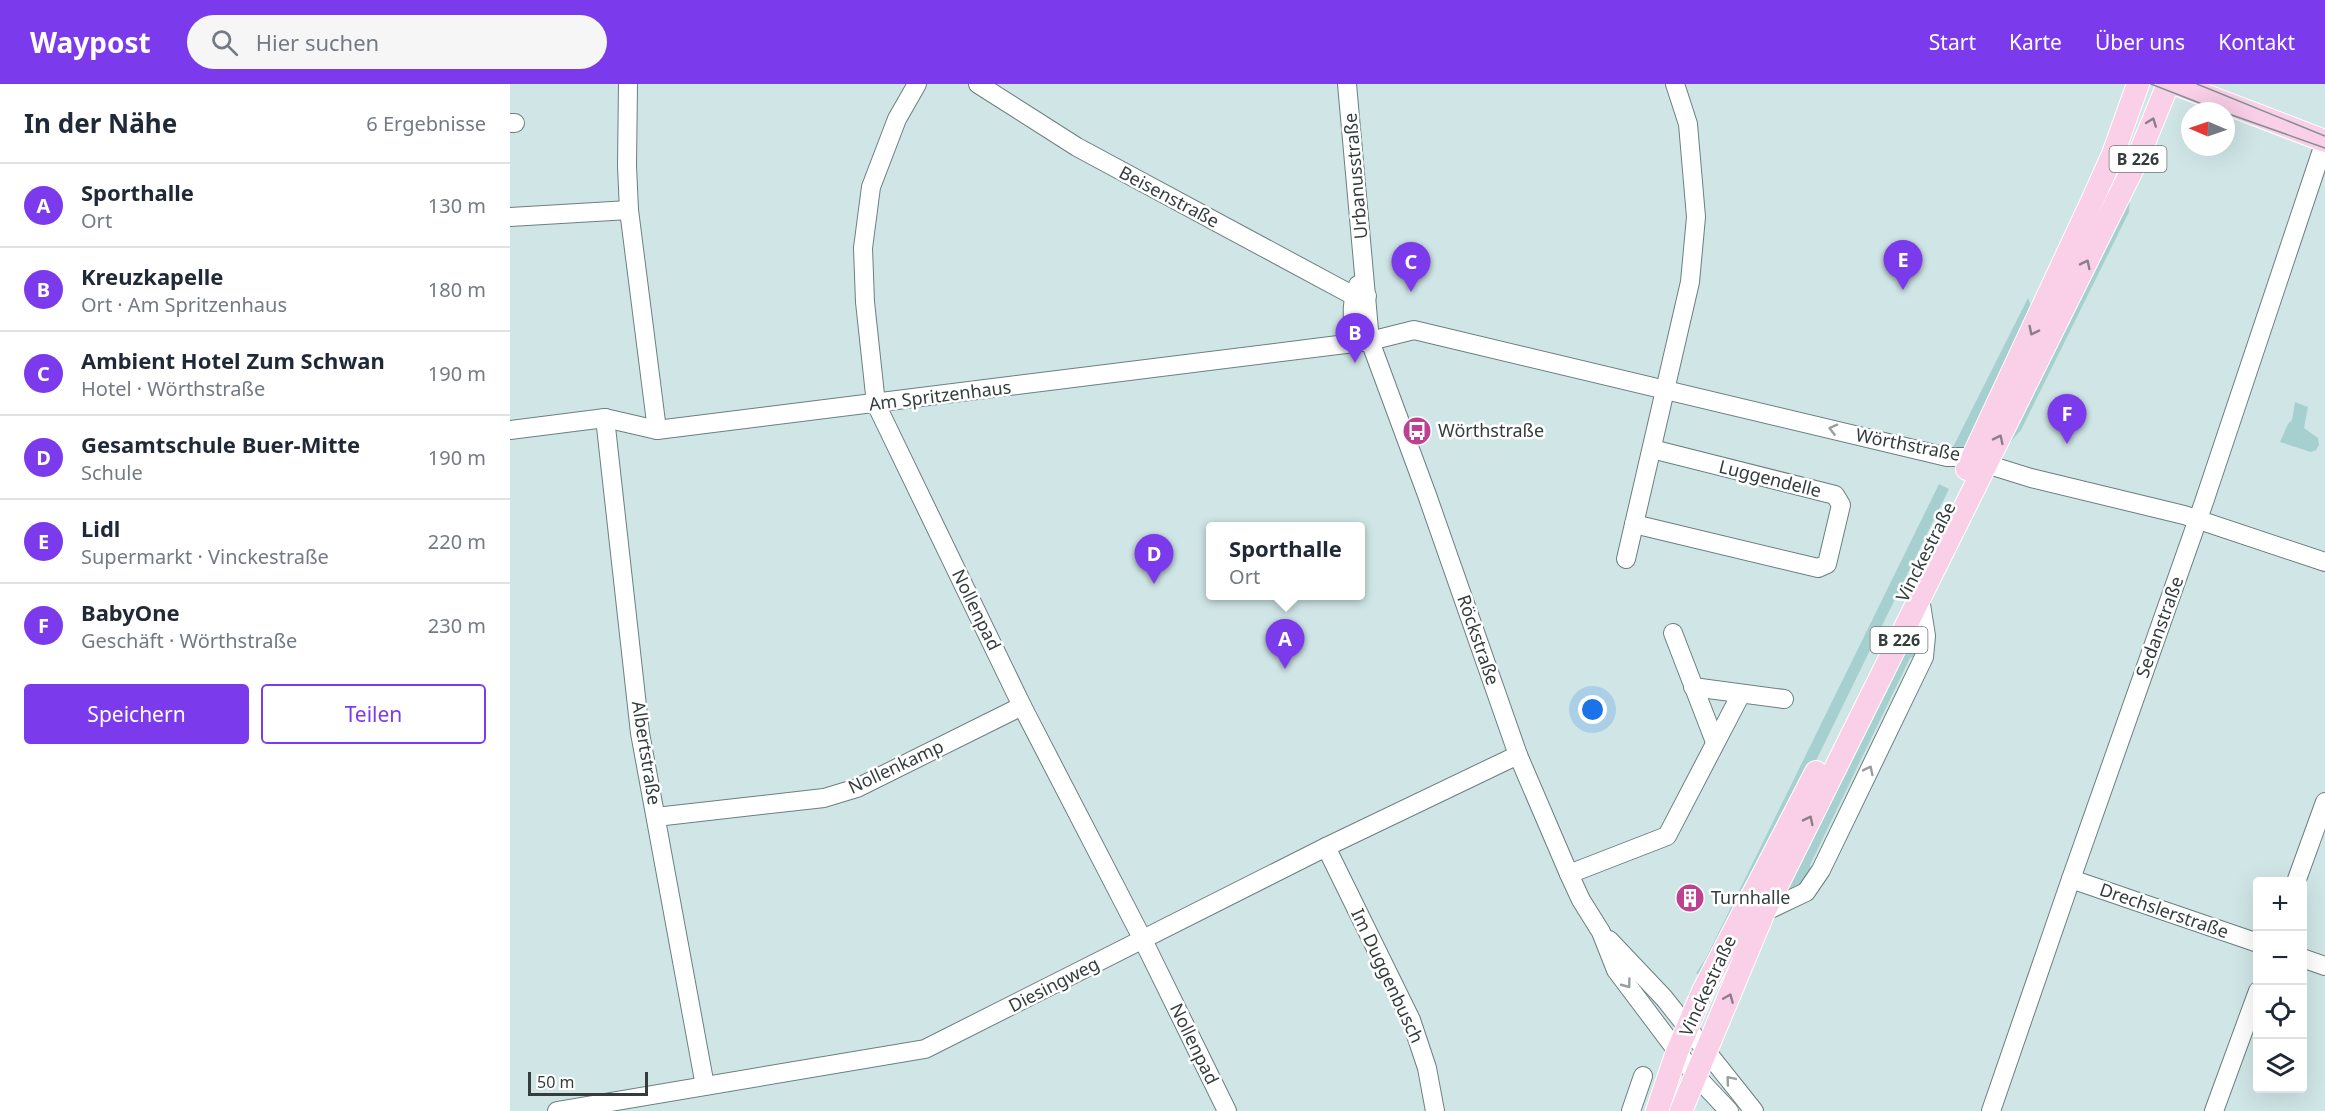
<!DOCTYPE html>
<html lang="de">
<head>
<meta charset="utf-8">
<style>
	:root { --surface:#fff; --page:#f6f6f7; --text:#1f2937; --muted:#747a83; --line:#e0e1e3; --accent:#7c3aed }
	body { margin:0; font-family:"Noto Sans",sans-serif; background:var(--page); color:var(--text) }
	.controls { position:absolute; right:18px; bottom:18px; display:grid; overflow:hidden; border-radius:6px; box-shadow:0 6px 24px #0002 }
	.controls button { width:54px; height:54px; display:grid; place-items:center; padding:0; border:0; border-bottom:2px solid var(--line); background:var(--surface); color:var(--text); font:30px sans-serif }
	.compass { position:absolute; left:1671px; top:18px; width:54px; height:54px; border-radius:50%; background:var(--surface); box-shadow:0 6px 24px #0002; rotate:272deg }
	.scale { position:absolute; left:18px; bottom:15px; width:120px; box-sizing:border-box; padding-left:6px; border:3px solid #343d3d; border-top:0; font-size:16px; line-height:21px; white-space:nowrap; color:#343d3d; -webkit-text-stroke:4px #fff; paint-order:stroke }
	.you { position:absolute; left:1083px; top:626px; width:21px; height:21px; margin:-15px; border:4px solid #fff; border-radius:50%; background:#1a73e8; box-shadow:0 0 0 9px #1a73e833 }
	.badge { display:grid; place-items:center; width:39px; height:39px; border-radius:50%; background:var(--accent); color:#fff; font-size:20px; font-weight:700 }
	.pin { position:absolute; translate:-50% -50px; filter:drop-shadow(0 2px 3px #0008) }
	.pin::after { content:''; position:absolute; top:32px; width:21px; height:18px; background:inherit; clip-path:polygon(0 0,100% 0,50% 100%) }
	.popup { position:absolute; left:696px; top:438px; width:159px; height:78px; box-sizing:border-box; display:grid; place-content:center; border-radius:6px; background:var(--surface); filter:drop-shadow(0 2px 4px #0005); font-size:20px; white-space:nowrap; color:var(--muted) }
	.popup b { font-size:22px; color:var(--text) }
	.popup::after { content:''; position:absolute; left:50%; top:100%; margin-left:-12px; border:12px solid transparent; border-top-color:var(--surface) }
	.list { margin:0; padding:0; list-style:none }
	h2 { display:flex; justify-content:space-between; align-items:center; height:78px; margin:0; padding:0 24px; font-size:26px }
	h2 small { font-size:20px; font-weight:400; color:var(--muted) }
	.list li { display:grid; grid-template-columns:39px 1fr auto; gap:18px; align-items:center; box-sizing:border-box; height:84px; padding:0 24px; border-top:2px solid var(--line) }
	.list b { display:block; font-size:22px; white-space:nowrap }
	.list p { margin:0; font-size:20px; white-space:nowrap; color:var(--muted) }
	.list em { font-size:20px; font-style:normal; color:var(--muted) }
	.actions { display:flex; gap:12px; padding:18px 24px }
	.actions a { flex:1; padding:14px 0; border:2px solid var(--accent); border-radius:6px; text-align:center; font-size:21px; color:var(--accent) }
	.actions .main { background:var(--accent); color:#fff }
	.icon { flex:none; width:33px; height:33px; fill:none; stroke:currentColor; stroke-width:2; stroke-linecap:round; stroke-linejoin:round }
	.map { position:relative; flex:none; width:1815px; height:1027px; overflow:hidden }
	header { display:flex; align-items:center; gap:36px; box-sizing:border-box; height:84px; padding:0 30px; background:var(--accent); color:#fff }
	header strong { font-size:28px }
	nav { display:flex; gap:33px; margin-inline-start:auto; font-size:21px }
	.search { width:420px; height:54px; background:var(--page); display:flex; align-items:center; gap:15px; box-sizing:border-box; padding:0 21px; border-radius:33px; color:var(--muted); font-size:22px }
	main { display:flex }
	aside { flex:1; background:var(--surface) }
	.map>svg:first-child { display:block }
	.green { fill:#a6d0d0 }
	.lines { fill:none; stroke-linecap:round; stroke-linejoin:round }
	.minor-casing { stroke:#6b7f7f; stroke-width:20 }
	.major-casing { stroke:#fff; stroke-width:24 }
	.minor { stroke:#fff; stroke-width:18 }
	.major { stroke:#facfe8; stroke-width:22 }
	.tram { stroke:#829191; stroke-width:1.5 }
	.oneway { stroke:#8d7f8a }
	.oneway2 { stroke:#9a9e9e }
	.labels { text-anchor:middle; stroke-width:5; stroke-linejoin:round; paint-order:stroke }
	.shield { fill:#fff; stroke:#717777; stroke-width:1.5 }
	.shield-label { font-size:16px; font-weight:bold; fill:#343d3d }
	.street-label { font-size:18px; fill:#343d3d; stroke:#fff }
	.poi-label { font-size:18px; fill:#343d3d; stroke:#fff; text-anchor:start }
</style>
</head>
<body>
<header>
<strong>Waypost</strong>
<div class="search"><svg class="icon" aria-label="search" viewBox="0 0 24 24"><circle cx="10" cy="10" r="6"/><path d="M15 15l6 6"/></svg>Hier suchen</div>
<nav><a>Start</a><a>Karte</a><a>Über uns</a><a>Kontakt</a></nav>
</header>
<main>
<aside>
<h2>In der Nähe<small>6 Ergebnisse</small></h2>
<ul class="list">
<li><span class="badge">A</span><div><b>Sporthalle</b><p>Ort</p></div><em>130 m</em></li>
<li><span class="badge">B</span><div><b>Kreuzkapelle</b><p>Ort · Am Spritzenhaus</p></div><em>180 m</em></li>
<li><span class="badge">C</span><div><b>Ambient Hotel Zum Schwan</b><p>Hotel · Wörthstraße</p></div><em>190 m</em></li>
<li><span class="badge">D</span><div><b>Gesamtschule Buer-Mitte</b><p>Schule</p></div><em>190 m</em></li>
<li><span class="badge">E</span><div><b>Lidl</b><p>Supermarkt · Vinckestraße</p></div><em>220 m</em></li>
<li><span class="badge">F</span><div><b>BabyOne</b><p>Geschäft · Wörthstraße</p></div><em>230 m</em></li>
</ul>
<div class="actions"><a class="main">Speichern</a><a>Teilen</a></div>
</aside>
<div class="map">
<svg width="1815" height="1027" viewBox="0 0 1815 1027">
	<rect width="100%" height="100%" fill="#d0e6e6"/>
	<g class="green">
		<path d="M 1620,113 L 1619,128 L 1511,346 L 1493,367 Z"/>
		<path d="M 1518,214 L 1521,222 L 1458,362 L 1451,366 L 1442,365 Z"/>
		<path d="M 1785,318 L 1798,323 L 1794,344 L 1808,354 L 1809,361 L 1806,366 L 1801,368 L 1770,358 L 1778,340 L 1782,336 Z"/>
		<path d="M 1429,400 L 1439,405 L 1298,693 L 1231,806 L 1189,891 L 1186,889 L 1196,874 Z"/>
		<path d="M 1408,530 L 1408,571 L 1400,574 L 1300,781 C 1303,798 1280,809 1268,816 Z"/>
	</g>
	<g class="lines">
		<g class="minor-casing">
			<g id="minor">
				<path d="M 118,0 L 117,82 L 119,126 L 147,346"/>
				<path d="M 407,0 L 387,35 L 361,103 L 353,164 L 355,218 L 366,320 L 512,622 L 633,856 L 717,1027"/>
				<path d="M 468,0 L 567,63 L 844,212 L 857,212"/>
				<path d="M 837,0 L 860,257 L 917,411 L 1008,671 L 1059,790 L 1071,816 L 1091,848 L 1106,886 L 1185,991 L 1219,1027"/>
				<path d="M 0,39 L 5,39"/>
				<path d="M 0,133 L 119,126"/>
				<path d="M 848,201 C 843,214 839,235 848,248 C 851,251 857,254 860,257"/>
				<path d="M 95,334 L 130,649 L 195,1002"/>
				<path d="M 0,346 L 95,334 L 147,346 L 860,257 L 904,246 L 1437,373 L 1462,373 L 1476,380 L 1521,394 L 1674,431 L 1815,478"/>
				<path d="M 1124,440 L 1308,484 L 1317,480 L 1331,421 L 1325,411 L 1142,365"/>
				<path d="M 1116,475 L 1180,198 L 1186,133 L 1178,40 L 1165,0"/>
				<path d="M 1163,549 L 1205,658"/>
				<path d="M 1183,603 L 1274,615"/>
				<path d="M 146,733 L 314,714 L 347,704 L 512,622"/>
				<path d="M 816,763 L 901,936 L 917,984 L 925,1027"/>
				<path d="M 1059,790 L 1157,752 L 1231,610"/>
				<path d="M 1561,795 L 1748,859"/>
				<path d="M 1786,798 L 1815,718"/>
				<path d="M 1254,828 L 1296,808 L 1311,786 L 1414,573 L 1416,552 L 1410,514"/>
				<path d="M 1099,856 L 1154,914 L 1244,1027"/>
				<path d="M 1792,874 L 1815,882"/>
				<path d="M 47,1027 L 415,965 L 816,763 L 1008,671"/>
				<path d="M 1121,1027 L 1133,992"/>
				<path d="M 1481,1027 L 1561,795 L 1694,418 L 1815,57"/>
				<path d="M 1704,1027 L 1748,907"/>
			</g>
		</g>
		<g class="major-casing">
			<g id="major">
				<path d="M 1666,0 L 1815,57"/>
				<path d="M 1457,385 L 1582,117 L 1603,70 L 1628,0"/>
				<path d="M 1147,1027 L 1167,968 L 1193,907 L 1306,688"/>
				<path d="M 1171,1027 L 1254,828 L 1627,76 L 1658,0"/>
			</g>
		</g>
		<use href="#minor" class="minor"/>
		<use href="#major" class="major"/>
		<g class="tram">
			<path d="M 1641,0 L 1710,27"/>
			<path d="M 1687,0 L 1815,52"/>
			<path d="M 1716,29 L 1815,64"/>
		</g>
	</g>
	<defs><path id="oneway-chevron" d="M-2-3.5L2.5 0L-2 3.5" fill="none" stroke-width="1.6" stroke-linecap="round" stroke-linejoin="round" transform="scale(1.5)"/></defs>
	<g class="oneway">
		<use href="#oneway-chevron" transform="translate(1642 38) rotate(-69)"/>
		<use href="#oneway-chevron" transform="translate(1576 180) rotate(-64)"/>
		<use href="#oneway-chevron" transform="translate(1523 247) rotate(116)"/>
		<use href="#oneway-chevron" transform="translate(1489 355) rotate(-64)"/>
		<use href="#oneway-chevron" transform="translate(1299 736) rotate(-64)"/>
		<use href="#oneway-chevron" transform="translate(1219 914) rotate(-67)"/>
	</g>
	<g class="oneway2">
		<use href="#oneway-chevron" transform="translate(1323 345) rotate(-166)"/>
		<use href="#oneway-chevron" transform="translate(1359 686) rotate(-64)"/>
		<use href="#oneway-chevron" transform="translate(1117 900) rotate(53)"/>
		<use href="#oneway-chevron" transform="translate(1220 996) rotate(-130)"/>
	</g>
	<defs>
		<g id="bus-disc" transform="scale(1.5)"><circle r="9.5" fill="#bd4193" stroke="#fff"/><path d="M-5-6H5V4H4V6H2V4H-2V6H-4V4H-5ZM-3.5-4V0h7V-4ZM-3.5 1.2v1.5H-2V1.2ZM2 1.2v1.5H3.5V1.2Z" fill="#fff"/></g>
		<g id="building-disc" transform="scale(1.5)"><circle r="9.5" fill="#bd4193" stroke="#fff"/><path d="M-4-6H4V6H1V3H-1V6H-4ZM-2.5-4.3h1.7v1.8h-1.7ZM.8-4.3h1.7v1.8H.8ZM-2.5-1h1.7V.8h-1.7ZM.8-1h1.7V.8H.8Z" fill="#fff"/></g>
	</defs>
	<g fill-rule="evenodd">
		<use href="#bus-disc" x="907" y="347"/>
		<use href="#building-disc" x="1180" y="814"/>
	</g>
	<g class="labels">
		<g class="shield">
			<rect x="1599.5" y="62" width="57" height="26" rx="4.5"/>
			<rect x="1360.5" y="543" width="57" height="26" rx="4.5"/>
		</g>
		<g class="shield-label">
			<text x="1628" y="81">B 226</text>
			<text x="1389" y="562">B 226</text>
		</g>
		<g class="street-label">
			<text transform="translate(846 92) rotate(-95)" y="6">Urbanusstraße</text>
			<text transform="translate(659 113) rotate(28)" y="6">Beisenstraße</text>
			<text transform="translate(430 312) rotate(-7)" y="6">Am Spritzenhaus</text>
			<text transform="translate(1398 361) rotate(11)" y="6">Wörthstraße</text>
			<text transform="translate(1260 395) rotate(14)" y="6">Luggendelle</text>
			<text transform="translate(1416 468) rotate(-63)" y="6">Vinckestraße</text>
			<text transform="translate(466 526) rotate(64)" y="6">Nollenpad</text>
			<text transform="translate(1650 543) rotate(-70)" y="6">Sedanstraße</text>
			<text transform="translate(968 556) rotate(71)" y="6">Röckstraße</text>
			<text transform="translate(136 669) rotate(81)" y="6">Albertstraße</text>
			<text transform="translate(386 683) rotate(-25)" y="6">Nollenkamp</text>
			<text transform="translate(1654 827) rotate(19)" y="6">Drechslerstraße</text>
			<text transform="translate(877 892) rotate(65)" y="6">Im Duggenbusch</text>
			<text transform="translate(544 901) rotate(-27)" y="6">Diesingweg</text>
			<text transform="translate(1198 902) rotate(-65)" y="6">Vinckestraße</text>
			<text transform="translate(684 960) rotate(64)" y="6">Nollenpad</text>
		</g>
		<g class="poi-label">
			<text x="928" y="353">Wörthstraße</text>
			<text x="1201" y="820">Turnhalle</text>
		</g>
	</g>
</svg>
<div class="controls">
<button>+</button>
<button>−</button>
<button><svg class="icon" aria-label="locate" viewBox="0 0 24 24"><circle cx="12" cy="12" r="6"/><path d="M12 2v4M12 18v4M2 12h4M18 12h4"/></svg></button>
<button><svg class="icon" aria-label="layers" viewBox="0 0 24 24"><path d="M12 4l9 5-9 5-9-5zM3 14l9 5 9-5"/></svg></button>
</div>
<svg class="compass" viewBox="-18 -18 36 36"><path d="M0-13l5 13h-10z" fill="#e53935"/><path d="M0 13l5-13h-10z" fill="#747a83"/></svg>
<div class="scale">50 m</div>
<div class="you"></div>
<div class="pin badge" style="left:775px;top:585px">A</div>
<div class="popup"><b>Sporthalle</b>Ort</div>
<div class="pin badge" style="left:845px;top:279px">B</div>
<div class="pin badge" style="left:901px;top:208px">C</div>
<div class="pin badge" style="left:644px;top:500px">D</div>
<div class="pin badge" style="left:1393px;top:206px">E</div>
<div class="pin badge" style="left:1557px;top:360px">F</div>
</div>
</main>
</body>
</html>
